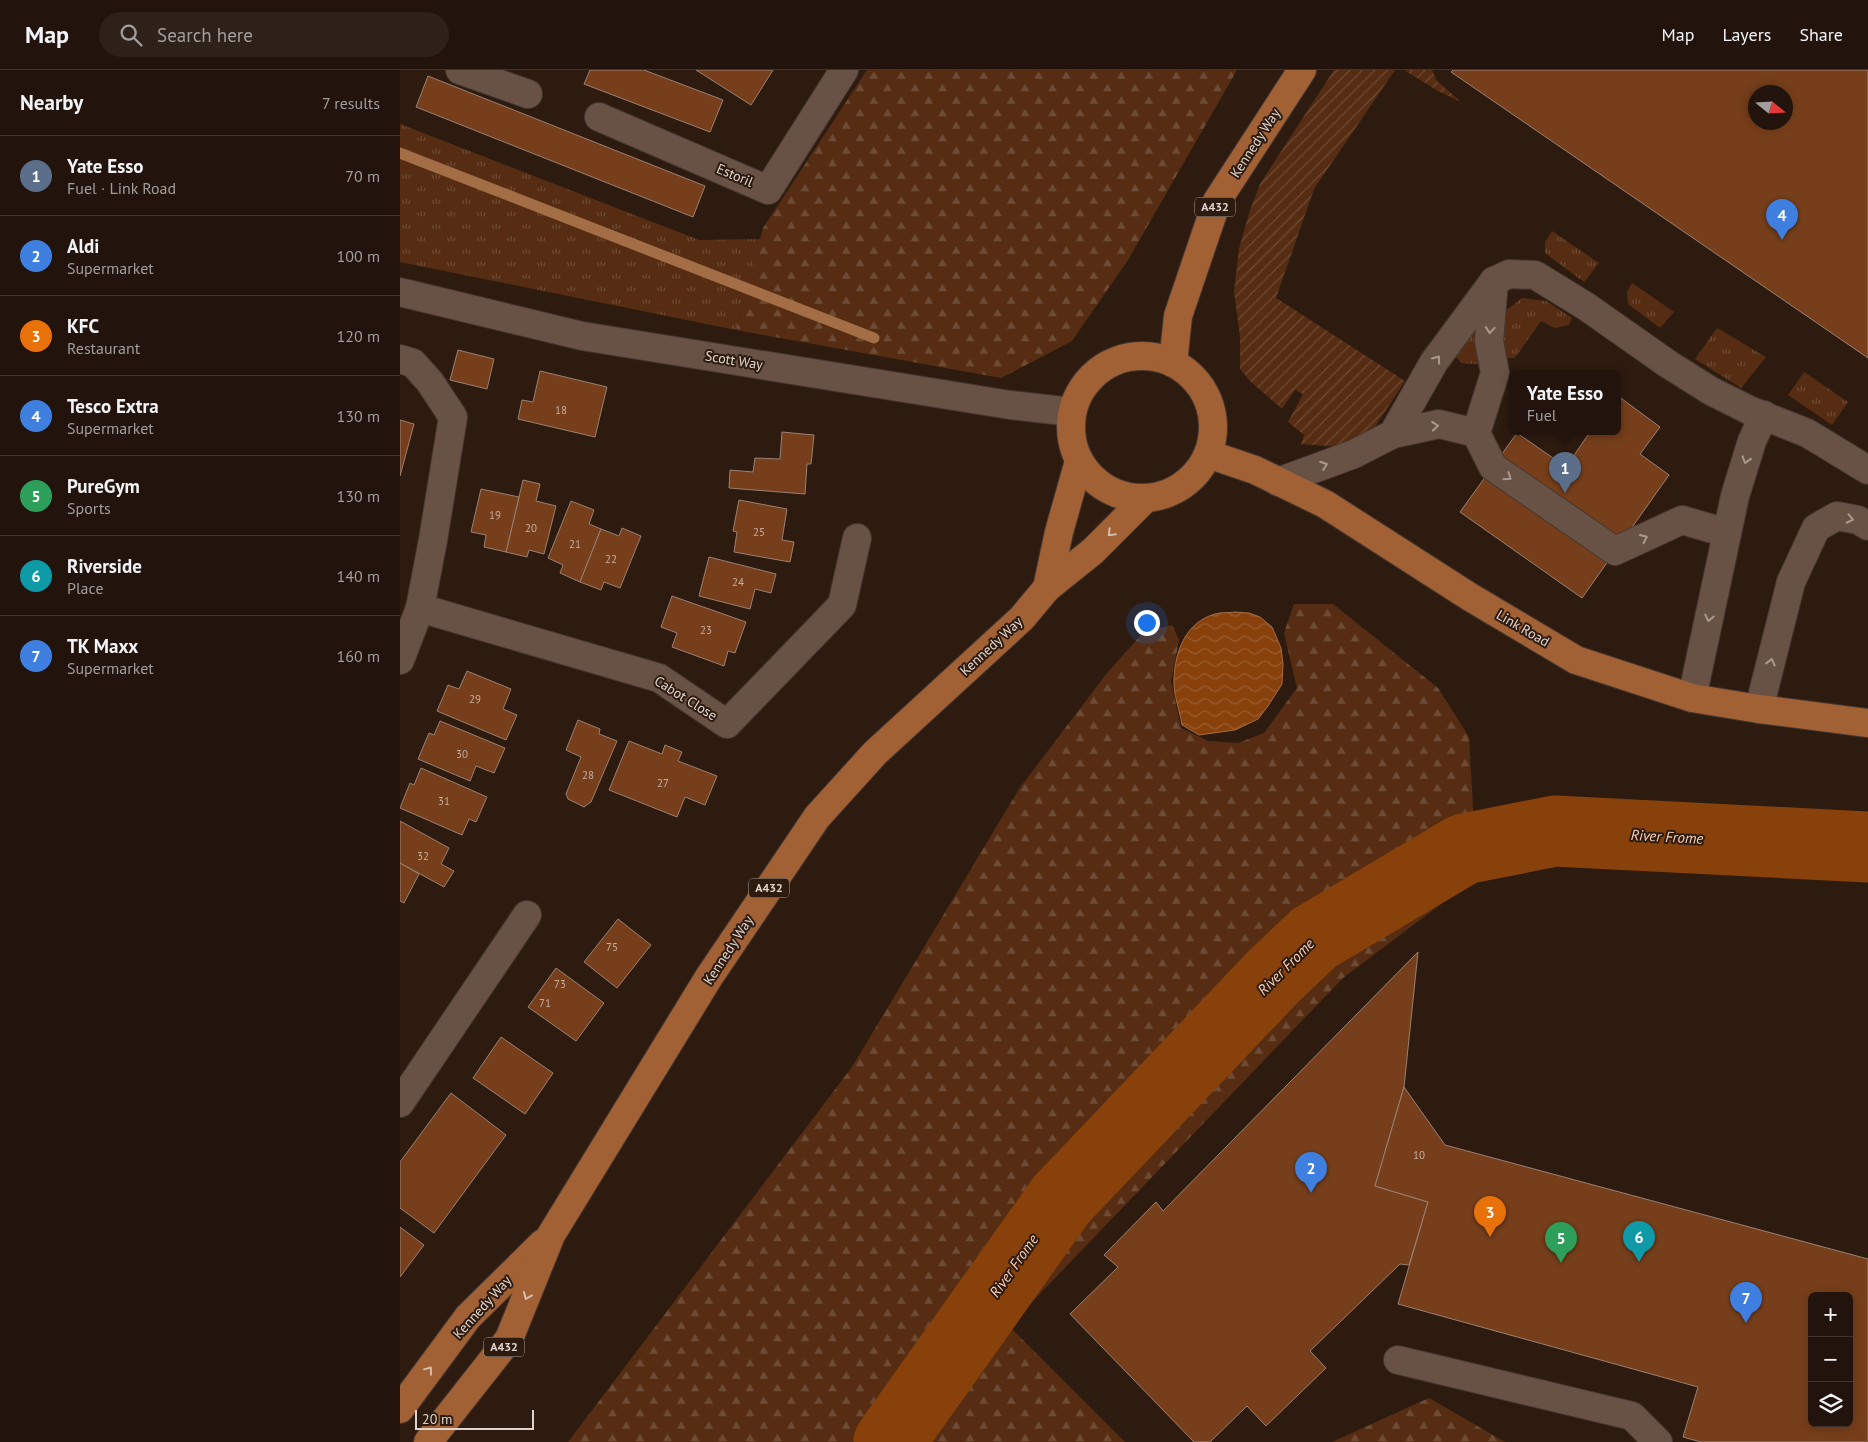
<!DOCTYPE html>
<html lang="en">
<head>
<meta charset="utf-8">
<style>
	:root { --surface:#22140c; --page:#2e211a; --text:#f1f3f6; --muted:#a29e9d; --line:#3f332d; --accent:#db2777 }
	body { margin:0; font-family:"PT Sans",sans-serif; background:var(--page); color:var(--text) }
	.controls { position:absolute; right:15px; bottom:15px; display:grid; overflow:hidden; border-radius:8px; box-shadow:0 2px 8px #0003 }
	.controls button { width:45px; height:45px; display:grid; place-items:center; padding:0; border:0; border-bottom:1px solid var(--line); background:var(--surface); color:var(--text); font:25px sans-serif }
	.compass { position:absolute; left:1348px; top:15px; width:45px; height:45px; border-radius:50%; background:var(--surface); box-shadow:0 2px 8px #0003; rotate:108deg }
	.scale { position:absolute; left:15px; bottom:12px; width:119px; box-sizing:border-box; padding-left:5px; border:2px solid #e0d3cb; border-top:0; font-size:14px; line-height:18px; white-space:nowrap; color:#e0d3cb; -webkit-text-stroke:4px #2e1b10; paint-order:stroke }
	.you { position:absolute; left:746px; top:552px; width:18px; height:18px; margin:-12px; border:4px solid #fff; border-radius:50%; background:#1a73e8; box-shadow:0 0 0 8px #1a73e833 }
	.badge { display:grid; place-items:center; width:32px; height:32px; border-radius:50%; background:var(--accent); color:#fff; font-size:16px; font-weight:700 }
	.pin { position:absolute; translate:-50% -41px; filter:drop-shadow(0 1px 2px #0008) }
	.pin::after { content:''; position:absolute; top:26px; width:18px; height:15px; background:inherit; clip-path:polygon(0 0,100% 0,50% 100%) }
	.popup { position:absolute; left:1109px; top:300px; width:112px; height:65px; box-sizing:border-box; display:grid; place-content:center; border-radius:8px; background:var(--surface); filter:drop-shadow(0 1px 4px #0005); font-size:16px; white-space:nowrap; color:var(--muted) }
	.popup b { font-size:19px; color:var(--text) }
	.popup::after { content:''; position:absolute; left:50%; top:100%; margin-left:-10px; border:10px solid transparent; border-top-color:var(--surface) }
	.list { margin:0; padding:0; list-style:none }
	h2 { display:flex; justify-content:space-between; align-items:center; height:65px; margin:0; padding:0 20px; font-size:21px }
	h2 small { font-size:16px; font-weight:400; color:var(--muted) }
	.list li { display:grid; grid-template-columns:32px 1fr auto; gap:15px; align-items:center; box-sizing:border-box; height:80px; padding:0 20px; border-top:1px solid var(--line) }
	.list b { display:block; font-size:19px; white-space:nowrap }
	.list p { margin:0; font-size:16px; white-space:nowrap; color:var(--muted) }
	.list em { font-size:16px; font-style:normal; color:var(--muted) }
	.icon { flex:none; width:28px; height:28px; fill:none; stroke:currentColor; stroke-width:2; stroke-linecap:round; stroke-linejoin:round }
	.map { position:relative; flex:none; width:1468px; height:1372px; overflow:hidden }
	header { display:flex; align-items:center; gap:30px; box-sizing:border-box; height:70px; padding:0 25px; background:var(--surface); border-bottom:1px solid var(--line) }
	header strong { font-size:24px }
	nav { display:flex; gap:28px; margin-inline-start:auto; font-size:18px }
	.search { width:350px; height:45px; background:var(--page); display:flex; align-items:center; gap:12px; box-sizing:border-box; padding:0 18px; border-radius:28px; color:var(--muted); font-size:19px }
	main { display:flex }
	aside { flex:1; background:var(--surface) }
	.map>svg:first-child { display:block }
	.grass { fill:url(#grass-tufts) }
	.forest { fill:url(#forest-firs) }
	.garden { fill:url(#garden-furrows) }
	.water { fill:url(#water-waves); stroke:#a36d45 }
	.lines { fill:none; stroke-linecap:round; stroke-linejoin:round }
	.stream { stroke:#a36d45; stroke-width:11 }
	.river { stroke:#89410b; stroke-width:71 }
	.building { fill:#763e1a; stroke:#9a8174; fill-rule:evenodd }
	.minor-casing { stroke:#463731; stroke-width:30 }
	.major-casing { stroke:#463731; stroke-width:30 }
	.minor { stroke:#685245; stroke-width:28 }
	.major { stroke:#a26035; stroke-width:28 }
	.oneway { stroke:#aa998f }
	.oneway2 { stroke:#d4bcad }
	.labels { text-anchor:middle; stroke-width:4; stroke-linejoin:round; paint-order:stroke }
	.number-label { font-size:11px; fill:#c6ae9f }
	.shield { fill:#2e1b10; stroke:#ab9c93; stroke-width:1 }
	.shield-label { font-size:12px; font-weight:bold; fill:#e0d3cb }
	.street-label { font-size:14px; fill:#e0d3cb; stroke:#2e1b10 }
	.water-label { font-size:15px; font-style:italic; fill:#facfb8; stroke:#2e1b10 }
</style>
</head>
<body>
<header>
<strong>Map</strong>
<div class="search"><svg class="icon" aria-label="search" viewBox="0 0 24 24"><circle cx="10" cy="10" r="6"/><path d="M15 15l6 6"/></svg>Search here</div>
<nav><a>Map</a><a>Layers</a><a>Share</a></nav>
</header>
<main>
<aside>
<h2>Nearby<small>7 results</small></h2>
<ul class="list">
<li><span class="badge" style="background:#5c6f8a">1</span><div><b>Yate Esso</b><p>Fuel · Link Road</p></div><em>70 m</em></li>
<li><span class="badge" style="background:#3f7fe0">2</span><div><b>Aldi</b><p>Supermarket</p></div><em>100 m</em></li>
<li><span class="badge" style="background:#e8710a">3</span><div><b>KFC</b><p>Restaurant</p></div><em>120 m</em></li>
<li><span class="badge" style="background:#3f7fe0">4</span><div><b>Tesco Extra</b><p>Supermarket</p></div><em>130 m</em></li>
<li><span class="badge" style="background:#2e9e5b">5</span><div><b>PureGym</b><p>Sports</p></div><em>130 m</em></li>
<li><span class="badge" style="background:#0f9aa8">6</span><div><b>Riverside</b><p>Place</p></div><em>140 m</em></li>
<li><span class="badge" style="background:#3f7fe0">7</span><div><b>TK Maxx</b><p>Supermarket</p></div><em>160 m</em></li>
</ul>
</aside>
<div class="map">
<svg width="1468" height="1372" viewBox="0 0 1468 1372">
	<defs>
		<pattern id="grass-tufts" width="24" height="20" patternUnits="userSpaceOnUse" patternTransform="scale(1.25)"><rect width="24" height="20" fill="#562d13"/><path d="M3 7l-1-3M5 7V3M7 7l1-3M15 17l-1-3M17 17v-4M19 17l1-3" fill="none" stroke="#6e4b34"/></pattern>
		<pattern id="forest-firs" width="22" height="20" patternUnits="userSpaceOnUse" patternTransform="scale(1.25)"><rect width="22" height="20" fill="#562d13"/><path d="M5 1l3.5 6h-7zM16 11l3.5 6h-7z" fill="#6e4b34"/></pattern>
		<pattern id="garden-furrows" width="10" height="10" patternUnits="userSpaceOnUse" patternTransform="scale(1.25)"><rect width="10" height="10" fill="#562d13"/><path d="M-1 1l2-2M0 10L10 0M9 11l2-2" fill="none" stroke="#6e4b34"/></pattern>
		<pattern id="water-waves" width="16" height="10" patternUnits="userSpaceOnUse" patternTransform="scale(1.25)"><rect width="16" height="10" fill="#89410b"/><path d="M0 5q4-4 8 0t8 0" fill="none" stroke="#995c2d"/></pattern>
	</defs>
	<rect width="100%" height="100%" fill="#2e1b10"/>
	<g class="grass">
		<path d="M 0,54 L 299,170 L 361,169 L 336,260 L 0,192 Z"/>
		<path d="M 1152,161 L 1199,193 L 1184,212 L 1145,183 L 1145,172 Z"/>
		<path d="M 1232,213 L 1274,242 L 1260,258 L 1228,234 L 1227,222 Z"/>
		<path d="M 1122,228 L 1146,231 L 1172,248 L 1169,255 L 1155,258 L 1141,251 L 1115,288 L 1108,288 L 1101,281 L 1101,244 Z"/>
		<path d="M 1078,245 L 1087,295 L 1061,293 L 1053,283 Z"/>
		<path d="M 1317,258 L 1366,287 L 1341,318 L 1295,289 Z"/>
		<path d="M 1404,302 L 1448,332 L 1432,355 L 1388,325 Z"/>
	</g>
	<g class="forest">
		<path d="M 467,0 L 837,0 L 728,190 L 672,271 L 601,308 L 336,260 L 363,158 Z"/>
		<path d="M 894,534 L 933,534 L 1038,618 L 1069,667 L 1077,807 L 943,908 L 609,1256 L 725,1372 L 168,1372 L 452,997 L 619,719 L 707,603 L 743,563 L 772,555 L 779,570 L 771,611 L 781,658 L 808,671 L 838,673 L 864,663 L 897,618 L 884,563 Z"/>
		<path d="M 1029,1328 L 1105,1372 L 932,1372 Z"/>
	</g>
	<g class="garden">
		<path d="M 934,0 L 995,0 L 914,119 L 876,228 L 1005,311 L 973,360 L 944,377 L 901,374 L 904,365 L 888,352 L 903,324 L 895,320 L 882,339 L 850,311 L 840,299 L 840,267 L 834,221 L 839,179 L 849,143 L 860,114 Z"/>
		<path d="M 1004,0 L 1032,0 L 1037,11 L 1061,32 L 1038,21 Z"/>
	</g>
	<path class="water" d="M 835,542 L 849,543 L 860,547 L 872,557 L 881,578 L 883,594 L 882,614 L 868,636 L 858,649 L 835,660 L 799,665 L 782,655 C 780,641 773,624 774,609 C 775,581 786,552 815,544 C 821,542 829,543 835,542 Z"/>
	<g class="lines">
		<path class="stream" d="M 0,83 L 474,268"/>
		<path class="river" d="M 489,1372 L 661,1130 L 873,907 L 914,868 L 1064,779 L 1155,761 L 1468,777"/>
	</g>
	<g class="building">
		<path d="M 190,0 L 244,0 L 323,30 L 310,62 L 184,14 Z"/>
		<path d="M 296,0 L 373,0 L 351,35 Z"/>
		<path d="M 1053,0 L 1468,0 L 1468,288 L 1051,2 ZM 1356,22 L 1386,22 L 1386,52 L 1356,52 Z"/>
		<path d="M 28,6 L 305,116 L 293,147 L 16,37 Z"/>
		<path d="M 58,280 L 94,289 L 87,319 L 50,310 Z"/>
		<path d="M 140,301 L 207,317 L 195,367 L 118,349 L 122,330 L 133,332 Z"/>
		<path d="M 1218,326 L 1260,357 L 1240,384 L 1269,405 L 1182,528 L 1060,442 L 1117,363 L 1166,397 L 1190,362 L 1218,362 Z"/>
		<path d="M 0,350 L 14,354 L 0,406 Z"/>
		<path d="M 382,362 L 414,365 L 411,394 L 407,394 L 405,424 L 329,418 L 330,400 L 353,402 L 355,388 L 380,389 Z"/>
		<path d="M 123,410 L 140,414 L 136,431 L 156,436 L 144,484 L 129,480 L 127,487 L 106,482 Z"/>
		<path d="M 81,419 L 119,427 L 106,482 L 84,477 L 86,465 L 71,462 Z"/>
		<path d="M 339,430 L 387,439 L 382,470 L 394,472 L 390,492 L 334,482 L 337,462 L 333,461 Z"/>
		<path d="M 171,431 L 194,440 L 189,454 L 201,459 L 180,512 L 160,503 L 163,495 L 148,488 Z"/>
		<path d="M 222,458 L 241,466 L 220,518 L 204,512 L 201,520 L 180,512 L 201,459 L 219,466 Z"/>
		<path d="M 309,487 L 376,504 L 371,523 L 355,519 L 350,539 L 299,526 Z"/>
		<path d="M 272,526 L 346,552 L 335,583 L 328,581 L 324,596 L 272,577 L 277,563 L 261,557 Z"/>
		<path d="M 67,601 L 111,619 L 103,639 L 117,645 L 106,670 L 37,641 L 48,615 L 59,619 Z"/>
		<path d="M 178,650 L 200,659 L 199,664 L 217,671 L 191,732 L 184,737 L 168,729 L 166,724 L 181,687 L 166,680 Z"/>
		<path d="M 40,651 L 105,678 L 94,703 L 76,696 L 70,711 L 18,689 L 29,663 L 34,665 Z"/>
		<path d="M 229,671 L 262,684 L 265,675 L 282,682 L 278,691 L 317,706 L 305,735 L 285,727 L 277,747 L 209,720 Z"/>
		<path d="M 21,698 L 87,727 L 76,752 L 69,749 L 62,765 L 0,738 L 10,713 L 14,715 Z"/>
		<path d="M 0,751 L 49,778 L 41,794 L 54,801 L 44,817 L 0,793 Z"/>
		<path d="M 0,793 L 19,804 L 4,833 L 0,831 Z"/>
		<path d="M 218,849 L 251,875 L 217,918 L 184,892 Z"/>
		<path d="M 1018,882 L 1004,1017 L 975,1116 L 1028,1132 L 1009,1195 L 1000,1194 L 910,1281 L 926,1298 L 866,1356 L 847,1336 L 810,1372 L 794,1372 L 670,1244 L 718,1197 L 704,1185 L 756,1132 L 763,1141 Z"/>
		<path d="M 156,898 L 204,933 L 176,971 L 128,937 Z"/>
		<path d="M 101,967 L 153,1003 L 125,1044 L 73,1008 Z"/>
		<path d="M 1004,1017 L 1045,1075 L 1468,1189 L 1468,1372 L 1301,1372 L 1283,1367 L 1298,1317 L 998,1234 L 1028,1132 L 975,1116 ZM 1412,1226 L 1449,1226 L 1449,1353 L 1412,1353 Z"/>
		<path d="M 51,1023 L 106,1065 L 34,1163 L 0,1138 L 0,1092 Z"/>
		<path d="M 0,1157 L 24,1175 L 0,1207 Z"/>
	</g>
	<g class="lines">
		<g class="minor-casing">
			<g id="minor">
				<path d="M 60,0 L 128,24"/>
				<path d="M 199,47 L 368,120 L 444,0"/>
				<path d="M 1094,211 L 1089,271 L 1095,303 L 1076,363 L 1093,397 L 1215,481 L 1282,450 L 1327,463"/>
				<path d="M 0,222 L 182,266 L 610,335 L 672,342"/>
				<path d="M 0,289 L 13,293 L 30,312 L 53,347 L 33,470 L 20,538 L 0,590"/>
				<path d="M 993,364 L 1039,354 L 1076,363"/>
				<path d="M 878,412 L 954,384 L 993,364 L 1034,292 L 1094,211 L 1109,204 L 1135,205 L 1187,237 L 1268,294 L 1311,321 L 1349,340 L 1407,363 L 1468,400"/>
				<path d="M 20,538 L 259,608 L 327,654 L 442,535 L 457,468"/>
				<path d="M 1292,628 L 1335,426 L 1352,371 L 1364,345"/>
				<path d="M 1359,639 L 1391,512 L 1416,458 L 1437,446 L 1458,450 L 1468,456"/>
				<path d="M 0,1033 L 127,845"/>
				<path d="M 998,1290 L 1232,1346 L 1258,1372"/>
			</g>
		</g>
		<g class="major-casing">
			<g id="major">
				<circle cx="742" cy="357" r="71"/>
				<path d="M 773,293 L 778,246 L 817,131 L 902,0"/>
				<path d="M 808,384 L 855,400 L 925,434 L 1070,527 L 1176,590 L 1292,628 L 1359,639 L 1468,653"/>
				<path d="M 647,518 L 659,462 L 679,391"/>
				<path d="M 0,1339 L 68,1247 L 143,1173"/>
				<path d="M 28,1372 L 109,1269 L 151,1165 L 309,907 L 417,747 L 475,683 L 622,548 L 647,518 L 693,481 L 745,429"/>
			</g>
		</g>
		<use href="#minor" class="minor"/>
		<use href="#major" class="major"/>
	</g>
	<defs><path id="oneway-chevron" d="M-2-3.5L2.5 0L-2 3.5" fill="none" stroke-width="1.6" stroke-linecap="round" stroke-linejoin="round" transform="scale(1.25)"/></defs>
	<g class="oneway">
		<use href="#oneway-chevron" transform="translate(1090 260) rotate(95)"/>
		<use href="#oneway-chevron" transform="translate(1037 289) rotate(-55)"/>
		<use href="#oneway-chevron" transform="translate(1035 356) rotate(-5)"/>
		<use href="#oneway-chevron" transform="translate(1346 390) rotate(107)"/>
		<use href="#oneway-chevron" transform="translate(924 395) rotate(-20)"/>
		<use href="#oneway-chevron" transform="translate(1108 407) rotate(35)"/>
		<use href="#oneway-chevron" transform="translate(1450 449) rotate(12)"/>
		<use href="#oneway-chevron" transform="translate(1244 468) rotate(-25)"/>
		<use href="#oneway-chevron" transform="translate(1309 548) rotate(102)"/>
		<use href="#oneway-chevron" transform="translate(1371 592) rotate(-76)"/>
	</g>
	<g class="oneway2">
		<use href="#oneway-chevron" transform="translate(711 463) rotate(135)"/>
		<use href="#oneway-chevron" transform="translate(127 1226) rotate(112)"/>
		<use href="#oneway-chevron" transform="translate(29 1300) rotate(-53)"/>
	</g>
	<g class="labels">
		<g class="number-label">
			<text x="161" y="344">18</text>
			<text x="95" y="449">19</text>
			<text x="131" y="462">20</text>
			<text x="359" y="466">25</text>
			<text x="175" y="478">21</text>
			<text x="211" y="493">22</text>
			<text x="338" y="516">24</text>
			<text x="306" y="564">23</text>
			<text x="75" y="633">29</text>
			<text x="62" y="688">30</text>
			<text x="188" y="709">28</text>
			<text x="263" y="717">27</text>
			<text x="44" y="735">31</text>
			<text x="23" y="790">32</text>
			<text x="212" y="881">75</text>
			<text x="160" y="918">73</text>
			<text x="145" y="937">71</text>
			<text x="1019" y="1089">10</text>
		</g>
		<g class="shield">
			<rect x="795" y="127.5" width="40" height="19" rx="4"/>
			<rect x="349" y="808.5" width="40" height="19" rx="4"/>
			<rect x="84" y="1267.5" width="40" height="19" rx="4"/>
		</g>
		<g class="shield-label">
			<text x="815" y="141">A432</text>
			<text x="369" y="822">A432</text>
			<text x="104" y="1281">A432</text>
		</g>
		<g class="street-label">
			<text transform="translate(855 73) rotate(-57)" y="5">Kennedy Way</text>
			<text transform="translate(335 105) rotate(23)" y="5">Estoril</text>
			<text transform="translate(334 290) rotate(9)" y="5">Scott Way</text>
			<text transform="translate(1123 558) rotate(30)" y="5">Link Road</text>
			<text transform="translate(591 576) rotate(-43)" y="5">Kennedy Way</text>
			<text transform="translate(286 628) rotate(32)" y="5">Cabot Close</text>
			<text transform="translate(328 880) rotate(-57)" y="5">Kennedy Way</text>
			<text transform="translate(82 1237) rotate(-48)" y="5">Kennedy Way</text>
		</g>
		<g class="water-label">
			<text transform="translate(1267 767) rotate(3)" y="5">River Frome</text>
			<text transform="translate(886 897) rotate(-45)" y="5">River Frome</text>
			<text transform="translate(614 1196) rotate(-55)" y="5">River Frome</text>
		</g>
	</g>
</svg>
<div class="controls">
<button>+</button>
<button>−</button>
<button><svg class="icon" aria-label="layers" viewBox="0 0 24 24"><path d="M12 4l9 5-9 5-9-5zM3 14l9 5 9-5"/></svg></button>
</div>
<svg class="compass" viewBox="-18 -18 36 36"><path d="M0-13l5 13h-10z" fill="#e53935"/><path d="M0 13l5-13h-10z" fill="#a29e9d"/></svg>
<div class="scale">20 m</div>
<div class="you"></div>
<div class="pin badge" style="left:1165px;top:423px;background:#5c6f8a">1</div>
<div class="popup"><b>Yate Esso</b>Fuel</div>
<div class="pin badge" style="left:911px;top:1123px;background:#3f7fe0">2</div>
<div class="pin badge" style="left:1090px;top:1167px;background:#e8710a">3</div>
<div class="pin badge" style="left:1382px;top:170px;background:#3f7fe0">4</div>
<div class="pin badge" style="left:1161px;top:1193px;background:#2e9e5b">5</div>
<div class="pin badge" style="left:1239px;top:1192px;background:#0f9aa8">6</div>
<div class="pin badge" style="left:1346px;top:1253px;background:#3f7fe0">7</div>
</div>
</main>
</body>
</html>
